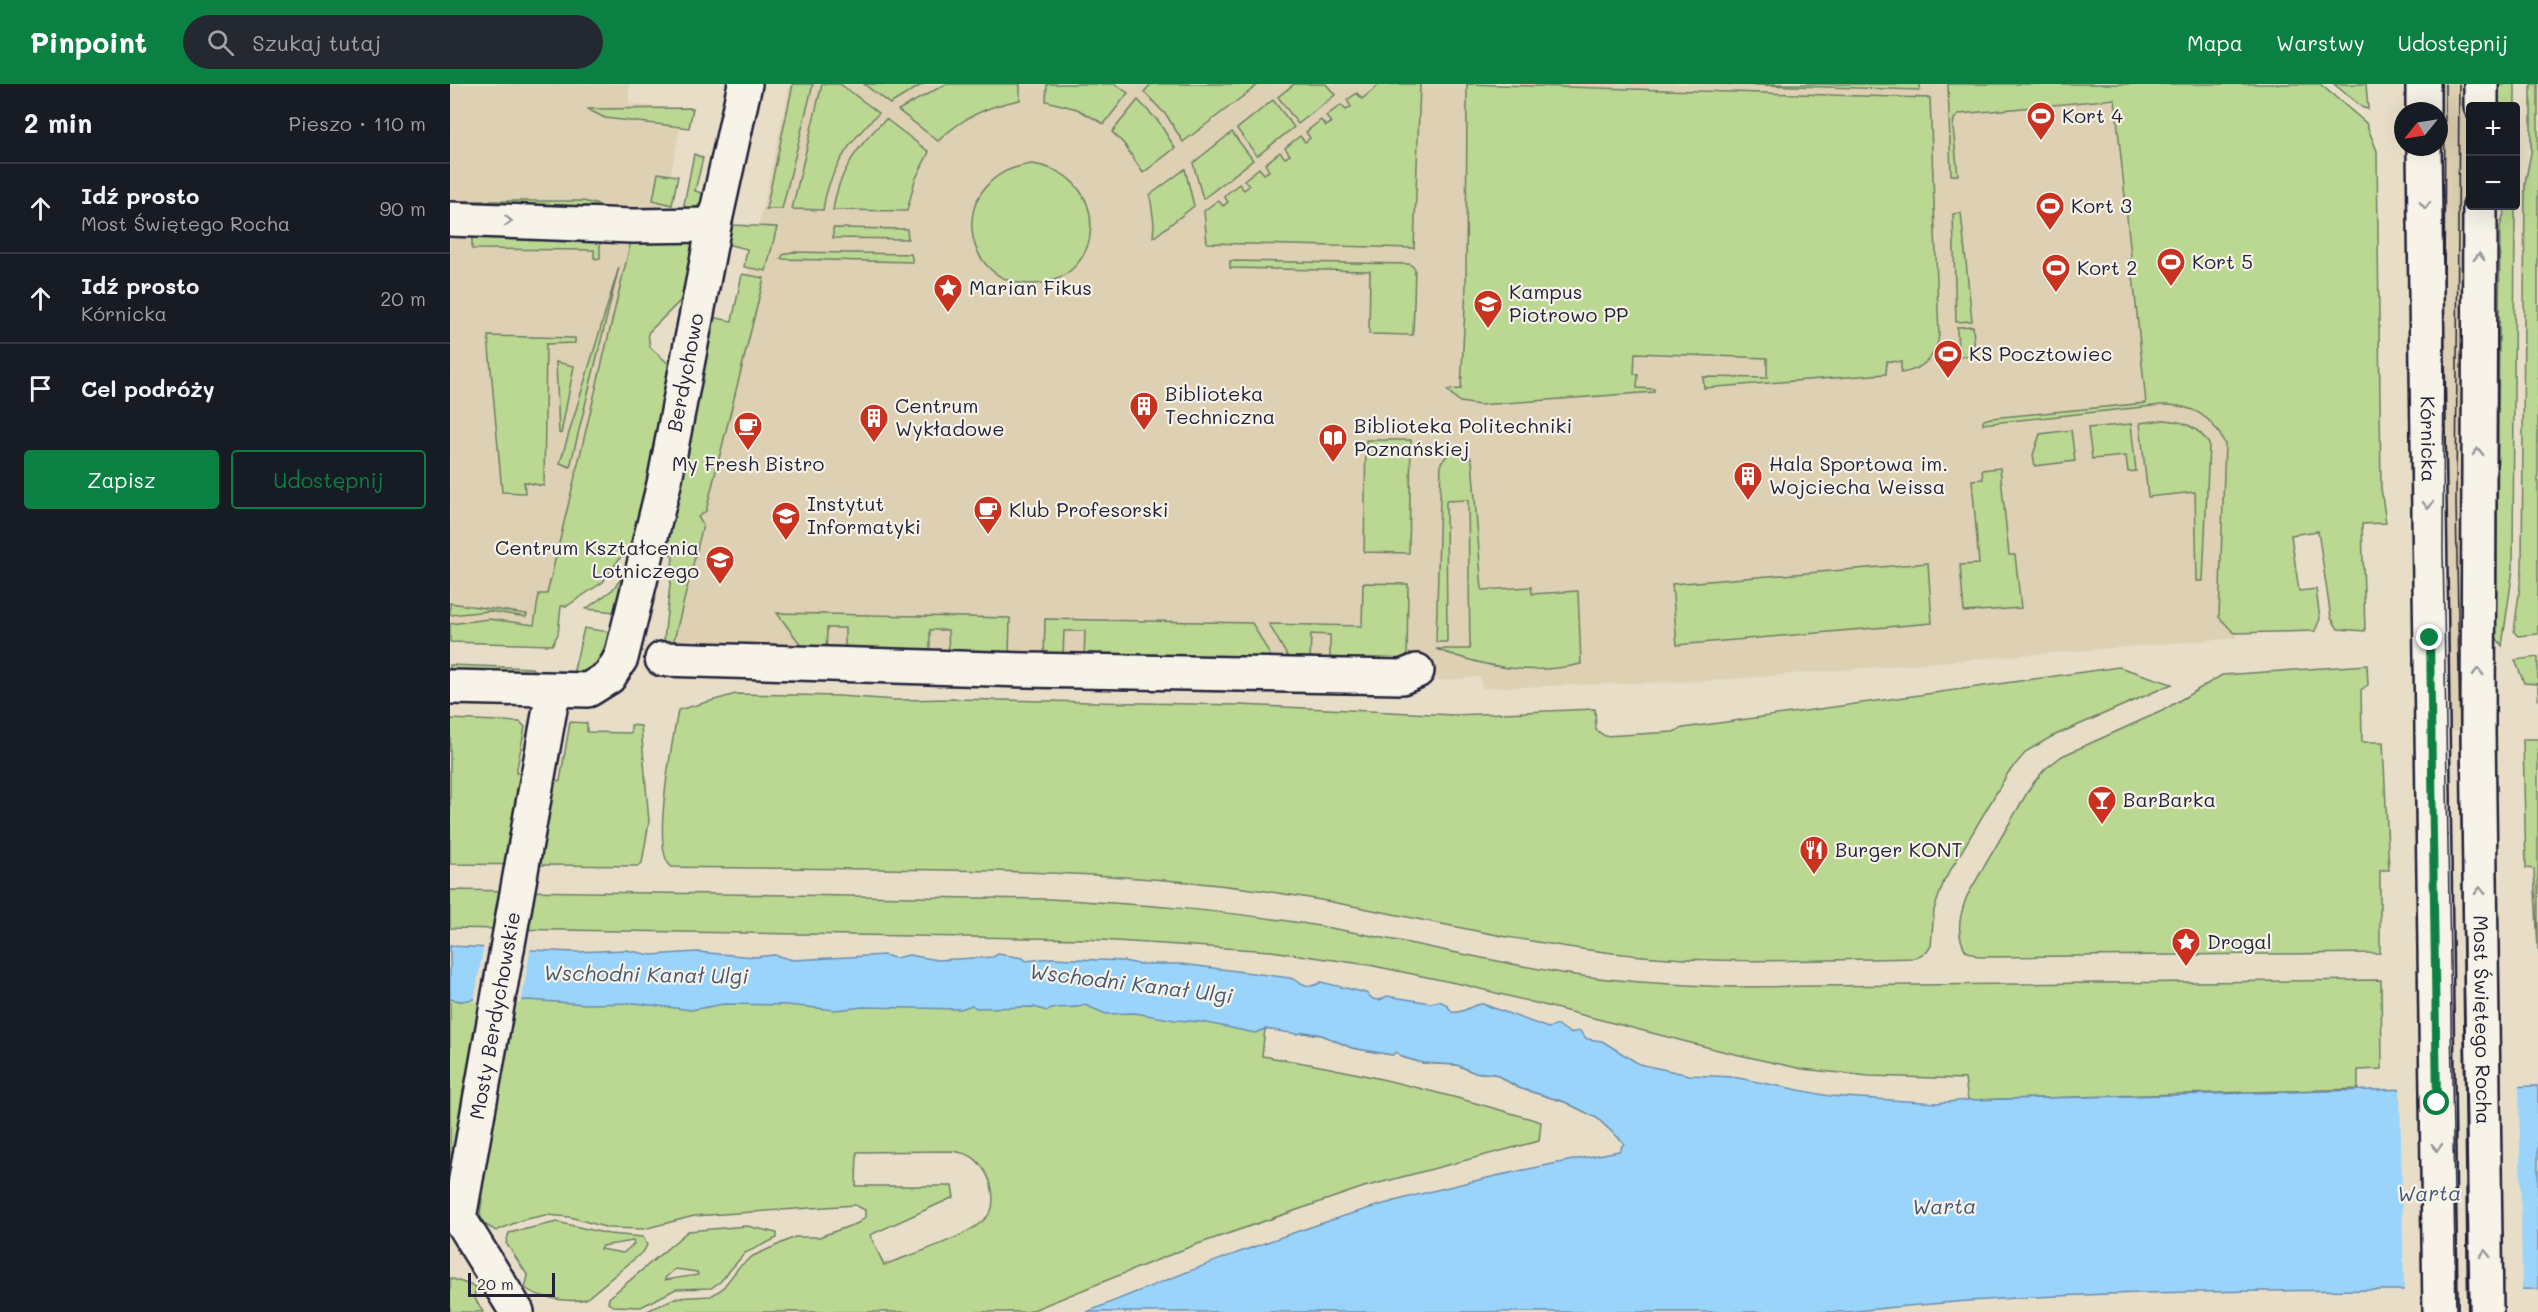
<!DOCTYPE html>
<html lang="pl">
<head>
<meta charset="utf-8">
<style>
	:root { --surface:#171b24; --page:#242831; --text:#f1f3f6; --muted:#9ea1a6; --line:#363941; --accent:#0b8043 }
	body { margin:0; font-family:Mali,sans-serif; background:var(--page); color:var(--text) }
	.controls { position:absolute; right:18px; top:18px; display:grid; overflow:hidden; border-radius:6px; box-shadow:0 6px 24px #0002 }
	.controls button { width:54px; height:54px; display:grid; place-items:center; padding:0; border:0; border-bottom:2px solid var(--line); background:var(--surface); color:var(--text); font:30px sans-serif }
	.compass { position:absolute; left:1944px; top:18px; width:54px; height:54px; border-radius:50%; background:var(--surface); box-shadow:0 6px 24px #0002; rotate:240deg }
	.scale { position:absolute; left:18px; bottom:15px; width:87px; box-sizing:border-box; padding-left:6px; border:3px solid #22223b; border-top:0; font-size:16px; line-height:21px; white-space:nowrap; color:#22223b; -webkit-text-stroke:4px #f7f3e8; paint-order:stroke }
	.stop { position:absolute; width:18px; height:18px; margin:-14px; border:4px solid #0b8043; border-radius:50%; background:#fff }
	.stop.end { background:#0b8043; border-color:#fff; box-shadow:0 2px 6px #0008 }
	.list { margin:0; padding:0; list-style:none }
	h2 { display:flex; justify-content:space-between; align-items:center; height:78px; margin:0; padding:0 24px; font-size:26px }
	h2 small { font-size:20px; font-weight:400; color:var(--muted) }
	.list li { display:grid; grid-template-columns:39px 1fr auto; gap:18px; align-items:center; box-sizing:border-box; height:90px; padding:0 24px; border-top:2px solid var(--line) }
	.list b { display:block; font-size:22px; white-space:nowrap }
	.list p { margin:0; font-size:20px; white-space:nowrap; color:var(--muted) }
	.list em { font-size:20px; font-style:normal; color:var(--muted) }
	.actions { display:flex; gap:12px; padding:18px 24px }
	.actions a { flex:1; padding:14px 0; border:2px solid var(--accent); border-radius:6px; text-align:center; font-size:21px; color:var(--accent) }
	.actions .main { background:var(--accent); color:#fff }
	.icon { flex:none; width:33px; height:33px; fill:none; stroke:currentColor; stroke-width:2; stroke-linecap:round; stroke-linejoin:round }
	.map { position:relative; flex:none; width:2088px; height:1228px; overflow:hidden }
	header { display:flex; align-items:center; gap:36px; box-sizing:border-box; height:84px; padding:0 30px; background:var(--accent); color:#fff }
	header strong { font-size:28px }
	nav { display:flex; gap:33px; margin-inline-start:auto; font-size:21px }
	.search { width:420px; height:54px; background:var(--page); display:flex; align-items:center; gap:15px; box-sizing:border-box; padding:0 21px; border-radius:33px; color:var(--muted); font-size:22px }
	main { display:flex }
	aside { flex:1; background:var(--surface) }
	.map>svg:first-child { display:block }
	.built { fill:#ded0b2 }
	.green { fill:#bad891; stroke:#6e7d66; stroke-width:1.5; fill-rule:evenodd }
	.water { fill:#9bd4fb; stroke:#6b8dae; stroke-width:1.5 }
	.pier { fill:#e8dec8 }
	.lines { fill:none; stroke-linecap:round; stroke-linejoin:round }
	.street-casing { stroke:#22223b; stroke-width:38 }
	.secondary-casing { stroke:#22223b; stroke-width:38 }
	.street { stroke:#f7f3e8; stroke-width:33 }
	.secondary { stroke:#f7f3e8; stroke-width:33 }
	.tram { stroke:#22223b; stroke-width:1.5 }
	.oneway { stroke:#97959a }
	.route { stroke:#0b8043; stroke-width:8 }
	.labels { text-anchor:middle; stroke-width:4.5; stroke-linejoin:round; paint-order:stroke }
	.poi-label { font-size:20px; fill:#22223b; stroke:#f7f3e8; text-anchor:start }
	.street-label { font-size:20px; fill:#22223b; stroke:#f7f3e8 }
	.water-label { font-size:21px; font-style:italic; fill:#465775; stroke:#f7f3e8 }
</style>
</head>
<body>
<header>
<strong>Pinpoint</strong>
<div class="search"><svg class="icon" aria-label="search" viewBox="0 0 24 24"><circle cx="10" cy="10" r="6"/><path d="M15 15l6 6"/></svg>Szukaj tutaj</div>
<nav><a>Mapa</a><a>Warstwy</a><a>Udostępnij</a></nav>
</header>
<main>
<aside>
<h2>2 min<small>Pieszo · 110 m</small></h2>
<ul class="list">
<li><svg class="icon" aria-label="ahead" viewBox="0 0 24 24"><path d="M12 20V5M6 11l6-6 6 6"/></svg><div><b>Idź prosto</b><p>Most Świętego Rocha</p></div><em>90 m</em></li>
<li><svg class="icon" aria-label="ahead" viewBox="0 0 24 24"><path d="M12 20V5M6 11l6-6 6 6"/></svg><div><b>Idź prosto</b><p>Kórnicka</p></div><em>20 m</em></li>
<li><svg class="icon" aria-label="arrive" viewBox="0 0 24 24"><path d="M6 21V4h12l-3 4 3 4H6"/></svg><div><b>Cel podróży</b></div></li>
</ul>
<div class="actions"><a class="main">Zapisz</a><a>Udostępnij</a></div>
</aside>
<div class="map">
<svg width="2088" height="1228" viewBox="0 0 2088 1228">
	<rect width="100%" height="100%" fill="#e8dec8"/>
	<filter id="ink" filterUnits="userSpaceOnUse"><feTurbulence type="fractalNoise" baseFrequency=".0167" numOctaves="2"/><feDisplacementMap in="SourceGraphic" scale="12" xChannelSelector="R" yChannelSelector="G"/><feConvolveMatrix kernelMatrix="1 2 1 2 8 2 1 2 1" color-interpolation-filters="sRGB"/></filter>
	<g filter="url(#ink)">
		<g class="built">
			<path d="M 0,0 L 179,0 L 179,20 L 234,25 L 182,279 L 125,516 L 62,554 L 0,554 Z"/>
			<path d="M 340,0 L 1792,0 L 1786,554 L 1257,597 L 1032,604 L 1030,593 L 821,611 L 241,575 L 219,545 Z"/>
			<path d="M 1987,0 L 2018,0 L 2016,205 L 2020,646 L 1989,647 Z"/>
		</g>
		<g class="green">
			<path d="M 343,0 L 363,0 L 332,125 L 316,125 Z"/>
			<path d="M 372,0 L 390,0 L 429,29 C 401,55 378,86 373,126 L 342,125 Z"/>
			<path d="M 414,0 L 473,0 L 440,20 Z"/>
			<path d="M 496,0 L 570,0 L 570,16 C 537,22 512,34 488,57 L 448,26 Z"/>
			<path d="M 597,0 L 665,0 L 678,9 L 654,40 L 627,25 L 596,17 Z"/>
			<path d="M 701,0 L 809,0 L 733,58 L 717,32 L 694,8 Z"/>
			<path d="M 844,0 L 876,0 L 885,11 L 848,40 L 828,13 Z"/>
			<path d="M 930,0 L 970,0 L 964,164 L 757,159 L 754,127 L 768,116 L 773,122 L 778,118 L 774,112 L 789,100 L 794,106 L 799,102 L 794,96 L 809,84 L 814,90 L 819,87 L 815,80 L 830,68 L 835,74 L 840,71 L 835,64 L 850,52 L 855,58 L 860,54 L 856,48 L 871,36 L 876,42 L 881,39 L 876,32 L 891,21 L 896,26 L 901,23 L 897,16 L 907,9 L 912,15 Z"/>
			<path d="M 1017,0 L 1480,14 L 1489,252 C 1486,273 1472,286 1451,289 L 1451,278 L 1437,277 L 1436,290 L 1254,304 L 1253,293 L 1317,294 L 1317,274 L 1185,269 L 1184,290 L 1188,290 L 1187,304 L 1204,305 L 1204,308 L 1029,321 L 1010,318 L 997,306 L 1011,305 L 1016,202 Z"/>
			<path d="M 1277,0 L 1470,0 L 1470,6 Z"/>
			<path d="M 1498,0 L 1870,0 L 1916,39 L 1927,67 L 1931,404 L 1936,439 L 1912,440 L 1915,547 L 1888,545 L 1881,534 L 1868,447 L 1841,451 L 1849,507 L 1866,505 L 1870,535 L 1865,547 L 1784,549 L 1769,533 L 1775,360 C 1762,332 1742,320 1712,321 L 1533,340 L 1533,336 L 1541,334 L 1696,319 L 1665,15 L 1510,30 L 1504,35 L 1503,43 L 1508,91 L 1501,91 Z"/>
			<path d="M 1884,0 L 1916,0 L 1918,25 L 1913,24 Z"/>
			<rect x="2043" y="0" width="22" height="22"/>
			<path d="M 2081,0 L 2088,0 L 2088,550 L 2068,552 L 2064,548 L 2072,485 L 2075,99 L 2081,69 Z"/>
			<path d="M 688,16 L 709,38 L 725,64 L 693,89 L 674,60 L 662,48 Z"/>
			<path d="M 823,16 L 844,43 L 807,72 L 787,45 Z"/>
			<path d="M 243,24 L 239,44 L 155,34 L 137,25 Z"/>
			<path d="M 436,35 L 479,68 L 465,96 L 457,127 L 383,126 C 388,88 409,60 436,35 Z"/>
			<path d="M 782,48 L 803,76 L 753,115 L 743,79 Z"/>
			<path d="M 244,70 L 253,74 L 245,107 L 256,110 L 247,123 L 232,130 Z"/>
			<path d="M 582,80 C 665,91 656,200 581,200 C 507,200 497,90 582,80 Z"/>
			<path d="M 735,85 L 744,122 L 703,154 L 704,139 L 700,111 Z"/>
			<path d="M 208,89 L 228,92 L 222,121 L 203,116 Z"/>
			<path d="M 13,117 L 133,117 L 149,121 L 163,129 L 13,126 Z"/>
			<path d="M 2056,122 L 2065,122 L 2063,485 L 2052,562 L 2046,553 L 2050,143 Z"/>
			<path d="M 1511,129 L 1522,237 L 1506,238 L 1503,130 Z"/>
			<path d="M 281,141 L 327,143 L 316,187 L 294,183 L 297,165 L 276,160 Z"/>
			<path d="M 383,144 L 457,145 L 458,155 L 383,154 Z"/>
			<path d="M 22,149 L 150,149 L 150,175 L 144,174 L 144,166 L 22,165 Z"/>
			<path d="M 240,155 L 245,165 L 231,216 L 198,249 L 200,263 L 221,282 L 187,457 L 172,471 L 153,498 L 117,522 L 111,522 L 108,550 L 102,561 L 0,558 L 0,540 L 39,535 L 84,541 L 89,510 L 97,510 L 181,157 Z"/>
			<path d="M 341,168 L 461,170 L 463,178 L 331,175 L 333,171 Z"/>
			<path d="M 780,177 L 960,180 L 965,185 L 963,251 L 919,250 L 920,187 L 780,184 Z"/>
			<path d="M 169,183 L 120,383 L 110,379 Z"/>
			<path d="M 292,190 L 314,194 L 256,427 L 248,433 L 253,441 L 222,564 L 214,556 L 223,473 L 212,459 L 261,233 L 282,237 Z"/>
			<path d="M 1523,242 L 1525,272 L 1508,273 L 1507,243 Z"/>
			<path d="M 38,252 L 125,254 L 125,259 L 96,260 L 94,402 L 74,398 L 75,409 L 52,408 Z"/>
			<path d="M 106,278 L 124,282 L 111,350 L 109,349 Z"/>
			<path d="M 1714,336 C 1734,337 1748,343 1759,360 L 1753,497 L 1747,497 L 1745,408 L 1698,413 L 1690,339 Z"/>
			<path d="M 1681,340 L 1686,387 L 1678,388 L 1676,372 L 1642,375 L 1638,344 Z"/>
			<path d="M 1621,346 L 1625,377 L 1585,382 L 1583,371 L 1590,350 Z"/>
			<path d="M 916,356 L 961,356 L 959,469 L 914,468 Z"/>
			<path d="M 1009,365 L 1017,368 L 1022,376 L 1032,506 L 1081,503 L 1082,510 L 1128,507 L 1131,580 C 1078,592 1035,583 986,565 L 1020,565 L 1018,416 L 996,417 L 997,558 L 986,558 L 991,378 L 1000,369 Z"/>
			<path d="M 1550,384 L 1559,471 L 1565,471 L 1571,524 L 1514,528 L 1510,481 L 1529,480 L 1522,396 L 1533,395 L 1532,386 Z"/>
			<path d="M 1478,479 L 1482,539 L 1227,561 L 1222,500 Z"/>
			<path d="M 176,489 L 165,528 L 136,525 L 162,506 Z"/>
			<path d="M 913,499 L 958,500 L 957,577 L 880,577 L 880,551 L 861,550 L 860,577 L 843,582 L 819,540 L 912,542 Z"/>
			<path d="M 0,519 L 77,530 L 76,533 L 39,527 L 0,531 Z"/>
			<path d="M 327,529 L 560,534 L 559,572 L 499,571 L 498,546 L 480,546 L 480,571 L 395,569 L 395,544 L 377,544 L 376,570 L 354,565 Z"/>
			<path d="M 595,535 L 802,539 L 825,580 L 634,573 L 635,547 L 614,547 L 613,573 L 594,573 Z"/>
			<path d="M 134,544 L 159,548 C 152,575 149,584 122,594 Z"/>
			<path d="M 2088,573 L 2088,617 L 2088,600 L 2074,599 L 2065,576 Z"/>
			<path d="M 0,581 L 82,584 L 88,592 L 0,589 Z"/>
			<path d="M 1917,581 L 1918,601 L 1911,606 L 1912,658 L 1933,658 L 1939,786 L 1930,786 L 1930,869 L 1529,873 L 1516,867 C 1505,850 1510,830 1517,812 L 1581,702 L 1595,685 L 1612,672 L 1712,627 L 1772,591 Z"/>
			<path d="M 1669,583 L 1722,600 L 1601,653 L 1577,667 L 1558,689 L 1494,797 L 1484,826 L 1481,862 L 1477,868 L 1464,874 C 1364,876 1263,881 1163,869 C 1030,854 901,815 768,801 C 587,782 404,786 222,783 C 199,770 224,651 228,626 L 286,610 L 389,612 L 447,616 L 504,615 L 790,621 L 1004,631 L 1145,625 L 1146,646 L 1155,652 L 1223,648 L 1233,644 Z"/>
			<path d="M 0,635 L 70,638 L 75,643 L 66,689 L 110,697 L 120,638 L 137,639 L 137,648 L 181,649 L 181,641 L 191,642 L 199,738 L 192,779 L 188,782 L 0,780 Z"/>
			<path d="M 2073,655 L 2088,655 L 2088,866 L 2084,785 L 2076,784 Z"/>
			<path d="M 0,806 L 599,815 C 686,820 771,826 857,840 C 942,854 1026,874 1111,889 C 1168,898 1225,901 1283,903 L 1931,896 L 1932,985 L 1908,986 L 1908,1005 L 1518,1016 L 1515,995 L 1419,992 L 1352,985 L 1276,968 L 1015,901 L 919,881 L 821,867 L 635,855 L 0,844 Z"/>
			<path d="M 72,901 L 685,911 L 1133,1001 L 1174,1059 L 1147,1034 L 1115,1018 L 1069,1004 L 1045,990 L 1023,988 L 1007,981 L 973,979 L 952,973 L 946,968 L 942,971 L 902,964 L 872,951 L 815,945 L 812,972 C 907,986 999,1010 1091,1038 L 1089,1057 L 914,1103 L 742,1162 L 578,1228 L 195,1228 L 225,1214 L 261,1212 L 272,1205 L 289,1183 L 303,1172 L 345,1153 L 369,1153 L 408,1139 L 415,1133 L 415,1126 L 405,1121 L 244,1132 L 194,1145 L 158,1144 L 120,1133 L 96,1131 L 72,1136 L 46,1147 L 34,1140 L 30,1131 L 32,1114 L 0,1108 L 0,915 L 11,917 ZM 501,1067 C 520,1069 528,1074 537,1091 C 542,1099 545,1117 541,1127 C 529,1151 459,1171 434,1181 L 420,1151 L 504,1113 L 502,1102 L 406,1102 L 407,1068 Z"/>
			<path d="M 107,1138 L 159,1150 L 193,1153 L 197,1161 L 194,1167 L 136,1215 C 120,1219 88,1214 75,1204 L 78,1192 L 56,1159 L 59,1149 ZM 183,1157 L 184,1160 L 173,1169 L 150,1165 L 152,1162 Z"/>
			<path d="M 297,1142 L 327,1149 L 327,1154 L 295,1169 L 270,1198 L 261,1204 L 226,1205 L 191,1223 L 163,1222 L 158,1219 L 159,1214 L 238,1147 ZM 225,1185 L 247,1188 L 248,1191 L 215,1196 L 215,1194 Z"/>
			<path d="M 0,1194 L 26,1203 L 24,1213 L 33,1228 L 0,1228 Z"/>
		</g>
		<path class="water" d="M 0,862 L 124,868 L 176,866 L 201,871 L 247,868 L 305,873 L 324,871 L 343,876 L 434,871 L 445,874 L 459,871 L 488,876 L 543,873 L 548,870 L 573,874 L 576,877 L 601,874 L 674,877 L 688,880 L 732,880 L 840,894 C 853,898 857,907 871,898 L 916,909 L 923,915 L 930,916 L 937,912 L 981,919 L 989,917 L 996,920 L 1002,928 C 1014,930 1021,920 1033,920 L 1098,944 L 1108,941 L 1120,949 L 1130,947 L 1137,955 L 1152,957 L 1189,980 L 1239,991 L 1283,993 L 1379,1012 L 1487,1019 L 1518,1016 L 2088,1002 L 2088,1205 C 1858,1208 1626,1202 1398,1228 L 637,1228 C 730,1190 824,1153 920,1124 C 1001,1100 1086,1083 1169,1067 L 1174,1059 L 1147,1034 L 1115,1018 L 1069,1004 L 1045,990 L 1023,988 L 1007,981 L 973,979 L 952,973 L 946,968 L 942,971 L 902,964 L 872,951 L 855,948 L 847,950 L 815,945 L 805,949 L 752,938 L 725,936 L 685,929 L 656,930 L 635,921 C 622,926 609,921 597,927 L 584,923 L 526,924 L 522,921 L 511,925 L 413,923 L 386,926 L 337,921 L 274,920 L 241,926 L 185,919 L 135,920 L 78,916 L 53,918 L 42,912 L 11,917 L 0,915 Z"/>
		<g class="pier">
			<path d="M 34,860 L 81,863 L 71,919 L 52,921 L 42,915 L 24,918 Z"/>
			<path d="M 2069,999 L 2072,1208 L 1954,1209 L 1950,1001 Z"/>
		</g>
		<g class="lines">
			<g class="street-casing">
				<g id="street">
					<path d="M 1973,0 L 1973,27"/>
					<path id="s1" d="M 1974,63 L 1990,1228"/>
					<path d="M 0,135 L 182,142 L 264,141"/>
					<path d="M 212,575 L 577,586 L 952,593 L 967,587"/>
					<path id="s2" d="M 0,603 L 138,606 L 159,593 L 171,574 L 214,400 L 264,141 L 295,0"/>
					<path id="s3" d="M 67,1228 L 9,1134 L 101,619"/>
				</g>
			</g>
			<g class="secondary-casing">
				<g id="secondary">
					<path d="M 2031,22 L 2031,0"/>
					<path id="s4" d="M 2030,122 L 2028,646 L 2036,1228"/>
				</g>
			</g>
			<use href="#street" class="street"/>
			<use href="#secondary" class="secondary"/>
			<g class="tram">
				<path d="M 1995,0 L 1993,465 L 2006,1228"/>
				<path d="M 2009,0 L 2006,417 L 2020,1228"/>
			</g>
		</g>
		<defs><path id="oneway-chevron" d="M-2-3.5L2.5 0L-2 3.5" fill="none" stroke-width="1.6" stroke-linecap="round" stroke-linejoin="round" transform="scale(1.5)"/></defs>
		<g class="oneway">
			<use href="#oneway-chevron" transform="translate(1975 121) rotate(89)"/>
			<use href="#oneway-chevron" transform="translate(58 137) rotate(2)"/>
			<use href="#oneway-chevron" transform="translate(2029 173) rotate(-90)"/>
			<use href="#oneway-chevron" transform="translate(2028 368) rotate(-90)"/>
			<use href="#oneway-chevron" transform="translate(1978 421) rotate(89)"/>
			<use href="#oneway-chevron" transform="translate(2028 588) rotate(-90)"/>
			<use href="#oneway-chevron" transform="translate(2030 807) rotate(-91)"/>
			<use href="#oneway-chevron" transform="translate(1987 1063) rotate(89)"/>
			<use href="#oneway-chevron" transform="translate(2035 1170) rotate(-91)"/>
		</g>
	</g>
	<g class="lines" filter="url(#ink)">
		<path class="route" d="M 1980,554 L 1987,1019"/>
	</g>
	<defs>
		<g id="stadium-pin" transform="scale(1.5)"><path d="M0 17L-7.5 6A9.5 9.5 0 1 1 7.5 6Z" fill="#c8321e" stroke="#f7f3e8"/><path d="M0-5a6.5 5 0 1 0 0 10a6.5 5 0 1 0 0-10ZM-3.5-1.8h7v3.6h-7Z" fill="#fff"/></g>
		<g id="sight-pin" transform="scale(1.5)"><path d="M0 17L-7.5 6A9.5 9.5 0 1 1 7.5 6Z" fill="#c8321e" stroke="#f7f3e8"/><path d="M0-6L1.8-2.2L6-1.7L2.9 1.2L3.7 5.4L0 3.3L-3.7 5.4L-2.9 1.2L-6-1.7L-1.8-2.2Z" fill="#fff"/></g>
		<g id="university-pin" transform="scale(1.5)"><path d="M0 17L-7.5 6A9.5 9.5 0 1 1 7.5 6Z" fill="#c8321e" stroke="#f7f3e8"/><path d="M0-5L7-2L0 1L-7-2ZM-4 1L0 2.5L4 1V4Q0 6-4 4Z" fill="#fff"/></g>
		<g id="building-pin" transform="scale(1.5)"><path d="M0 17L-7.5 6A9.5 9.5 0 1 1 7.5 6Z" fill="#c8321e" stroke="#f7f3e8"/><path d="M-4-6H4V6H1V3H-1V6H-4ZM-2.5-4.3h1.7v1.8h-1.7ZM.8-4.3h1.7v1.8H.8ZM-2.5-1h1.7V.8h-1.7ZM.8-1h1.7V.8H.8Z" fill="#fff"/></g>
		<g id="cafe-pin" transform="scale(1.5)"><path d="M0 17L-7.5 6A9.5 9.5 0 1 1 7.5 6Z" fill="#c8321e" stroke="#f7f3e8"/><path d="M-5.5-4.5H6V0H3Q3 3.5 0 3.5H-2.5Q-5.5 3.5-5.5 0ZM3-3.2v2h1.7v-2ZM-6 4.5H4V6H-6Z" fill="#fff"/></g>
		<g id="library-pin" transform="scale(1.5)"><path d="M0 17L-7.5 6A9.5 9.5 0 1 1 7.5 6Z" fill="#c8321e" stroke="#f7f3e8"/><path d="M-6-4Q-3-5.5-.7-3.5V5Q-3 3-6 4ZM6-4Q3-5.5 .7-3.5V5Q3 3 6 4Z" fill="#fff"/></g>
		<g id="bar-pin" transform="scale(1.5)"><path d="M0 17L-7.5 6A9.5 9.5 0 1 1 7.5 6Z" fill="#c8321e" stroke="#f7f3e8"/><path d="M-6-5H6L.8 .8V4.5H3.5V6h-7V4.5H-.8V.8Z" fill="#fff"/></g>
		<g id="restaurant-pin" transform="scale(1.5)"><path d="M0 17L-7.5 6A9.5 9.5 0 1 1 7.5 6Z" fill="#c8321e" stroke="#f7f3e8"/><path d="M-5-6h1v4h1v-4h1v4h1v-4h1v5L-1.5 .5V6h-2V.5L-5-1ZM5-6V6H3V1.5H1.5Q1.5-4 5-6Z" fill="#fff"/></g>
	</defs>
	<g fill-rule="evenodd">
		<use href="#stadium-pin" x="1591" y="32"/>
		<use href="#stadium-pin" x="1600" y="122"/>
		<use href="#stadium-pin" x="1721" y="178"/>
		<use href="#stadium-pin" x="1606" y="184"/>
		<use href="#sight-pin" x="498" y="204"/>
		<use href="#university-pin" x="1038" y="220"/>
		<use href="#stadium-pin" x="1498" y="270"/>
		<use href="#building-pin" x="694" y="322"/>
		<use href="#building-pin" x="424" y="334"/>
		<use href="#cafe-pin" x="298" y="342"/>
		<use href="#library-pin" x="883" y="354"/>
		<use href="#building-pin" x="1298" y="392"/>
		<use href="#cafe-pin" x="538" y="426"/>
		<use href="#university-pin" x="336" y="432"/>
		<use href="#university-pin" x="270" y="476"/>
		<use href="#bar-pin" x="1652" y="716"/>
		<use href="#restaurant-pin" x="1364" y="766"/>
		<use href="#sight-pin" x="1736" y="858"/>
	</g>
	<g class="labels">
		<g class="poi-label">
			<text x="1612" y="39">Kort 4</text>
			<text x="1621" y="129">Kort 3</text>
			<text x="1742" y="185">Kort 5</text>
			<text x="1627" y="191">Kort 2</text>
			<text x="519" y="211">Marian Fikus</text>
			<text x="1059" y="215">Kampus<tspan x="1059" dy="23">Piotrowo PP</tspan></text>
			<text x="1519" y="277">KS Pocztowiec</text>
			<text x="715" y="317">Biblioteka<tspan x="715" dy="23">Techniczna</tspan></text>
			<text x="445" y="329">Centrum<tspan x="445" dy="23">Wykładowe</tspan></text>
			<text x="904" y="349">Biblioteka Politechniki<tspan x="904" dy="23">Poznańskiej</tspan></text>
			<text x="298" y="387" text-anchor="middle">My Fresh Bistro</text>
			<text x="1319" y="387">Hala Sportowa im.<tspan x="1319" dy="23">Wojciecha Weissa</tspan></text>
			<text x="357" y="427">Instytut<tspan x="357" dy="23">Informatyki</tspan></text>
			<text x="559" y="433">Klub Profesorski</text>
			<text x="249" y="471" text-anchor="end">Centrum Kształcenia<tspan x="249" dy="23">Lotniczego</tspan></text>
			<text x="1673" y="723">BarBarka</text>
			<text x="1385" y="773">Burger KONT</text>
			<text x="1757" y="865">Drogal</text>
		</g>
		<g class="street-label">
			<text dy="7" stroke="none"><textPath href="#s2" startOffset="478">Berdychowo</textPath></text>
			<text dy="7" stroke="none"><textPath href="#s1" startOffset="292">Kórnicka</textPath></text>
			<text dy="7" stroke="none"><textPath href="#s3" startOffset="316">Mosty Berdychowskie</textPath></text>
			<text dy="7" stroke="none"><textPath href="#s4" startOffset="814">Most Świętego Rocha</textPath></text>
		</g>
		<g class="water-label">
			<text transform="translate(196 891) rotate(1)" y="7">Wschodni Kanał Ulgi</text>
			<text transform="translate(681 900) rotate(7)" y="7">Wschodni Kanał Ulgi</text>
			<text transform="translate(1979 1110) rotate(-1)" y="7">Warta</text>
			<text transform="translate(1494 1123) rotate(-1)" y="7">Warta</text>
		</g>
	</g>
</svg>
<div class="controls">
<button>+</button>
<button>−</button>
</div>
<svg class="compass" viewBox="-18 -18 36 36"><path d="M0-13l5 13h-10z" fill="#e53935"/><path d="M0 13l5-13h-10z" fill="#9ea1a6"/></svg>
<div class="scale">20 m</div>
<div class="stop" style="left:1987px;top:1019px"></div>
<div class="stop end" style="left:1980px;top:554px"></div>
</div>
</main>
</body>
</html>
